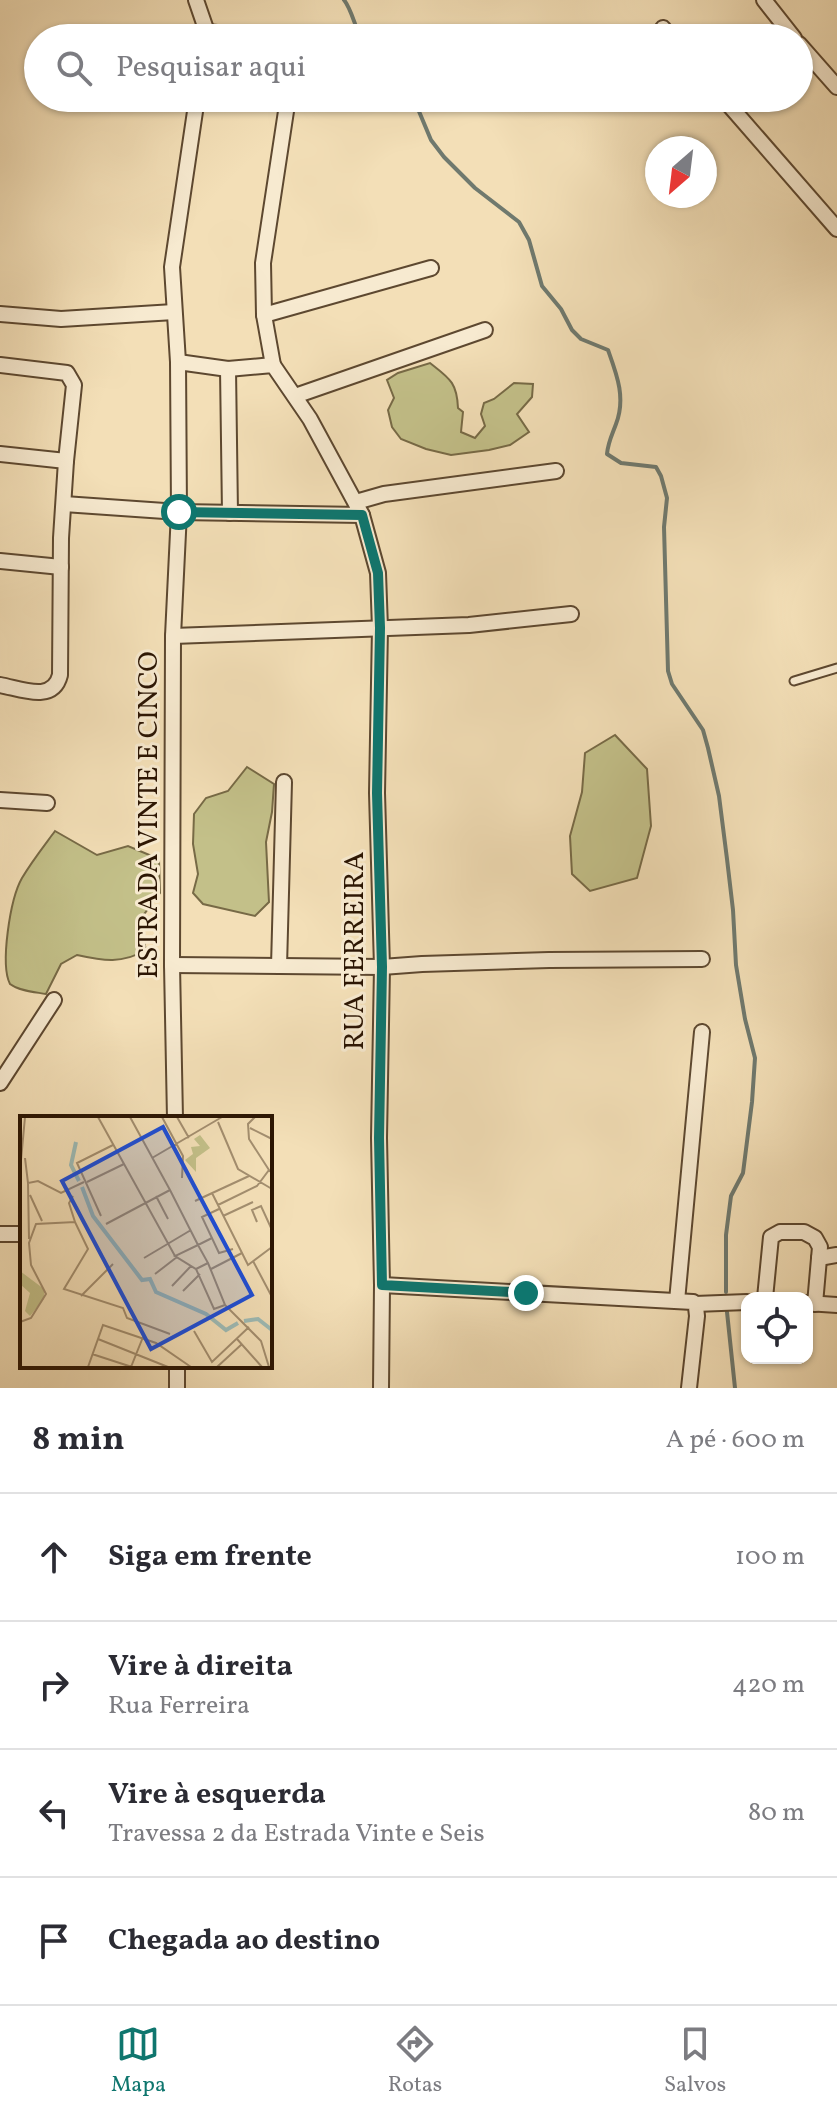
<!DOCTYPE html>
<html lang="pt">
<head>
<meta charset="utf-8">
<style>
	:root { --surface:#fff; --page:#f2f2f3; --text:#2b2b33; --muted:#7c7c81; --line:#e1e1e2; --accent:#0f766e }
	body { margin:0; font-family:Vollkorn,serif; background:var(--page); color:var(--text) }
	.controls { position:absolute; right:24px; bottom:24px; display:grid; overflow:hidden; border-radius:16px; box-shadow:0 2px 6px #0004 }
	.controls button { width:72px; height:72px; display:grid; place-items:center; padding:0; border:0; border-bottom:2px solid var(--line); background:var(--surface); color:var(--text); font:40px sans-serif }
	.compass { position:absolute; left:645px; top:136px; width:72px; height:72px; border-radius:50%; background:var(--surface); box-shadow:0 2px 6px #0004; rotate:208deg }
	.stop { position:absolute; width:24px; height:24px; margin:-18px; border:6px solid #0f766e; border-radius:50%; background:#fff }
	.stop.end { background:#0f766e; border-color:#fff; box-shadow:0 2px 8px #0008 }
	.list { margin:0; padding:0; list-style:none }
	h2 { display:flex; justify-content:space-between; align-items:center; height:104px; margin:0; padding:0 32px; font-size:34px }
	h2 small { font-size:26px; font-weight:400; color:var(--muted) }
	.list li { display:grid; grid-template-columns:52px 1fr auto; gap:24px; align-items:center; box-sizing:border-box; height:128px; padding:0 32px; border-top:2px solid var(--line) }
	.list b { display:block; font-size:30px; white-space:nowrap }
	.list p { margin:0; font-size:26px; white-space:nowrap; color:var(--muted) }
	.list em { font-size:26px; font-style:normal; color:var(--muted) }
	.icon { flex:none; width:44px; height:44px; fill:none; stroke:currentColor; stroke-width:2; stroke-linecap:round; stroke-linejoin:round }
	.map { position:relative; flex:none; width:837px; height:1388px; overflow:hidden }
	.search { position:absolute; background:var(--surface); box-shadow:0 2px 6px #0004; left:24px; right:24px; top:24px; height:88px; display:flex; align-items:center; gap:20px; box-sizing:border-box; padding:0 28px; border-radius:44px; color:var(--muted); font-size:30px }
	.sheet { height:616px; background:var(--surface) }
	nav { display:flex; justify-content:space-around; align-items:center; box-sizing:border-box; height:112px; border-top:2px solid var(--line); background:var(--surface); font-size:22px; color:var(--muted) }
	nav a { display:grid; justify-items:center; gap:4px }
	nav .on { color:var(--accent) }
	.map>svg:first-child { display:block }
	.green { fill:#c3c089; stroke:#776a46; stroke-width:2 }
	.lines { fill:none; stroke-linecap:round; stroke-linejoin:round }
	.stream { stroke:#6f796e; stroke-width:4 }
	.service-casing { stroke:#5d4830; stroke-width:11 }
	.minor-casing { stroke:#5d4830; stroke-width:18 }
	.service { stroke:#f7ead0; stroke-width:7 }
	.minor { stroke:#f7ead0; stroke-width:14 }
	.route { stroke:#0f766e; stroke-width:10 }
	.labels { text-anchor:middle; stroke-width:6; stroke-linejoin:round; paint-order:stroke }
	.street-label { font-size:28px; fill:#2b1503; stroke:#f7ead0 }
	.inset-river { fill:none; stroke:#9dbbb6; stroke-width:4 }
	.inset-road { fill:none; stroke:#a38e6f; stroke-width:2 }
	.view { fill:#1d4ed8; fill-opacity:0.15; stroke:#1d4ed8; stroke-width:4 }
	.inset-edge { fill:none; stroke:#2b1503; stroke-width:4 }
</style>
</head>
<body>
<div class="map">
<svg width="837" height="1388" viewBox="0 0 837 1388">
	<rect width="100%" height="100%" fill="#f3dfb7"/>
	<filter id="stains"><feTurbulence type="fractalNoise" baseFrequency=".0025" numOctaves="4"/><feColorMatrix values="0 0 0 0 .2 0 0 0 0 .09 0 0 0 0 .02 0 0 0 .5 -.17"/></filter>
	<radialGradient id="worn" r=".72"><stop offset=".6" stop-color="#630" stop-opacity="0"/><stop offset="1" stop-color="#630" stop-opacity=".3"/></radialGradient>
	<g class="green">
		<path d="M 430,363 C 449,378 457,382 458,408 L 463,412 L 461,432 L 475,438 L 485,426 L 481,414 L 484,403 L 494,399 L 514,383 L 533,384 L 532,397 L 517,414 L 529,432 L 510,445 L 489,450 L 451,455 L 426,449 L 401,439 L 392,427 L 388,410 L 394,398 L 387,380 L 398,373 Z"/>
		<path d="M 615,735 L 647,769 L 651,826 L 637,878 L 590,891 L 572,874 L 570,836 L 582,792 L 585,753 Z"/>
		<path d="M 247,767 L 274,784 L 272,812 L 266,842 L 269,902 L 255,916 L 203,904 L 193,893 L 198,874 L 193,844 L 194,814 L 206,798 L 228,791 Z"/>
		<path d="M 55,831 L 97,855 L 128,846 L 159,859 L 160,893 L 139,921 L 146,950 C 122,964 104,961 77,955 L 61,964 L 46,994 C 35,992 19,991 10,984 C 0,965 10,899 22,878 C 32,861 44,846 55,831 Z"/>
	</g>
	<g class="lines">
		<g class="stream">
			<path d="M 344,0 C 351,8 355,27 361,38"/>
			<path d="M 409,98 L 418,109 L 431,140 L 444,157 L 475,188 L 519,222 L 529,240 L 542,286 L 561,309 L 572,330 L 581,339 L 608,350 C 617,375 626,398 616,424 C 612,435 608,442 607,454 L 621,463 L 656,467 L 661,476 L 667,498 L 664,527 L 668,671 L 672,684 L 703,730 L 708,748 L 719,796 L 727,859 L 733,910 L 736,965 L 745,1019 L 755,1058 L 752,1102 L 743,1173 L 731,1196 L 726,1235 L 726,1292"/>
			<path d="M 727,1312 L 735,1388"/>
		</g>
		<g class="service-casing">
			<path id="service" d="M 794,681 L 837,668"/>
		</g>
		<g class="minor-casing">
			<g id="minor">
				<path d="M 196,0 L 207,32 L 206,38"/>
				<path d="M 764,0 L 794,38"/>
				<path d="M 663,28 L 671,38"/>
				<path d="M 207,32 L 270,38"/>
				<path d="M 799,44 L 837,87"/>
				<path d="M 723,98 L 837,229"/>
				<path d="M 0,314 L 61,319 L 174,312"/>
				<path d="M 264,315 L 431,268"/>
				<path d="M 178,362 L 172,267 L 197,98"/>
				<path d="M 0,365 L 67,373 L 74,385 L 66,461 L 61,538 L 60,675 C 53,703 22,689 0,685"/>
				<path d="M 273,365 L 264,315 L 263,263 L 288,98"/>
				<path d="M 228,369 L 230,513"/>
				<path d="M 295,396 L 485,330"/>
				<path d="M 0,454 L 66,461"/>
				<path d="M 356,502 L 384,494 L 556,471"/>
				<path d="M 64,504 L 179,512 L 362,515 L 310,419 L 273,365 L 228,369 L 178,362 L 179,512 L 173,636 L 172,965 L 175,1118"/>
				<path d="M 362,515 L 378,573 L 380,628 L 377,793 L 382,967 L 379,1138 L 382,1285 L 381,1388"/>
				<path d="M 0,561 L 61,567"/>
				<path d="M 173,636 L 469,625 L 571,614"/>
				<path d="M 0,800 L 47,803"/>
				<path d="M 172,965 L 382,967 L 422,964 L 549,960 L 702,959"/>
				<path d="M 279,966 L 284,782"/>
				<path d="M 0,1083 L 54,1000"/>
				<path d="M 0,1234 L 22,1234"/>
				<path d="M 819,1258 L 837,1255"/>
				<path d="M 382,1285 L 693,1302 L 696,1307 L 697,1316 L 689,1388"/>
				<path d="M 765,1298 L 771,1237 L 780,1232 L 804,1232 L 815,1238 L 820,1247 L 815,1304"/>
				<path d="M 677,1301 L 702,1032"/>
				<path d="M 807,1303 L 837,1305"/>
				<path d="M 695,1304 L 747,1302"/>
				<path d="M 177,1388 L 177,1366"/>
			</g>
		</g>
		<use href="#service" class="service"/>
		<use href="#minor" class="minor"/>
	</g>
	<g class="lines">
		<path class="route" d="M 179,512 L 362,515 L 378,573 L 380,628 L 377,793 L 382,967 L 379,1138 L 382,1285 L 526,1293"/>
	</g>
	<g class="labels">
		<g class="street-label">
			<text transform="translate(147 815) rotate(-90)" y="10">ESTRADA VINTE E CINCO</text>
			<text transform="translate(353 951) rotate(-90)" y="10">RUA FERREIRA</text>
		</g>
	</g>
	<g transform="translate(20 1116)">
		<rect width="252" height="252" fill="#f3dfb7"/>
		<path d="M 180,19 L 190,32 L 176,42 L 176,56 L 165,44 L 173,38 L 171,31 L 180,30 L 174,23 ZM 0,155 L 24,173 L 24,183 L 10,200 L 5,195 L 10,177 L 0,168 Z" fill="#c3c089"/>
		<path class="inset-river" d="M 56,26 L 51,49 L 59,65M 62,71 L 73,100 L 122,164 L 130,163 L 136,176 L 186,198 L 206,214 L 218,207M 224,205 L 238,203 L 252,214"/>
		<path class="inset-road" d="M 78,1 L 155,140M 110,1 L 150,74 L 178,129 L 188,147 L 176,153 L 155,140 L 178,129 L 192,122M 142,1 L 163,40 L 162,62M 157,1 L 169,22M 235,1 L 228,8 L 229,23 L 249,54M 198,6 L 218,53 L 252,73M 230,12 L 252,23M 5,42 L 8,67M 132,42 L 202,1M 0,55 L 5,1M 67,66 L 104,48M 192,77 L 228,149 L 252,131M 10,79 L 22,105M 53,80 L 49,87 L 55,106M 136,80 L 148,103M 175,85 L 229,60M 198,89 L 237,70 L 249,54 L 252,57M 199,93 L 182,101 L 199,137 L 213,133M 81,100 L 57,47 L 93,29M 203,100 L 233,86M 237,106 L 232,94 L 241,90 L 252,114M 86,108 L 150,74M 9,123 L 8,67 L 18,65 L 41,77 L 64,66M 124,142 L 171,114M 233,145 L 252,181M 188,147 L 205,189 L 241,225 L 249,251M 176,153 L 194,193 L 205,189M 191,153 L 222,137M 135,158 L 157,141M 152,170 L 171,150M 163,175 L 180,158M 61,180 L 93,148M 0,206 L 11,202 L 26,178 L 11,149 L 9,127 L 16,108 L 55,106 L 68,133 L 44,173 L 103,192 L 107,202 L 150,218M 174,215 L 192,246 L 229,211M 78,223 L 148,251M 217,223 L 242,251M 72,238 L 112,251M 68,251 L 83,209 L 136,227 L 171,251M 111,251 L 123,221M 197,251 L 222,228"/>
		<path class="view" d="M 143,11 L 232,179 L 131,233 L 42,65 Z"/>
		<rect width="252" height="252" class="inset-edge"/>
	</g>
	<rect width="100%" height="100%" filter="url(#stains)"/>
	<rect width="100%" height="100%" fill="url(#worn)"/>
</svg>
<div class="controls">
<button><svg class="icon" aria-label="locate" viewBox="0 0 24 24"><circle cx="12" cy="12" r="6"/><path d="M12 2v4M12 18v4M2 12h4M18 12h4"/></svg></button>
</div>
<svg class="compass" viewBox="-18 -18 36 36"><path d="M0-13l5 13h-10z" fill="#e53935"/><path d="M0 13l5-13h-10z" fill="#7c7c81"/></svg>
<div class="stop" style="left:179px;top:512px"></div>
<div class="stop end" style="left:526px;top:1293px"></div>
<div class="search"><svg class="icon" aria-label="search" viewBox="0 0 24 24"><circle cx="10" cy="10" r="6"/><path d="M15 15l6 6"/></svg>Pesquisar aqui</div>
</div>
<section class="sheet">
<h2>8 min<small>A pé · 600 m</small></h2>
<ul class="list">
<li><svg class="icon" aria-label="ahead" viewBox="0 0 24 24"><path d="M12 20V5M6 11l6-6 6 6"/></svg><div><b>Siga em frente</b></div><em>100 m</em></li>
<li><svg class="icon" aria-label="right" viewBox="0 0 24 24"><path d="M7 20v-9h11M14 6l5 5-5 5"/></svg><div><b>Vire à direita</b><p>Rua Ferreira</p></div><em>420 m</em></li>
<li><svg class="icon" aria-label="left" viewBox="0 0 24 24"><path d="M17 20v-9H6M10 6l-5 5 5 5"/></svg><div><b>Vire à esquerda</b><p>Travessa 2 da Estrada Vinte e Seis</p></div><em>80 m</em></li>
<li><svg class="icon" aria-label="arrive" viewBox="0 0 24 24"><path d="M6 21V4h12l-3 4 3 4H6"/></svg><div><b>Chegada ao destino</b></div></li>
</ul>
</section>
<nav>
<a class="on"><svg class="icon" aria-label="map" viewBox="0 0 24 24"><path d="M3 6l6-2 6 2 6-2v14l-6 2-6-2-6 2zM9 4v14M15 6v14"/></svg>Mapa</a>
<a><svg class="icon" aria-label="directions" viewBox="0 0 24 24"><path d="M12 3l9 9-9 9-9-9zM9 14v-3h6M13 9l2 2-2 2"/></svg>Rotas</a>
<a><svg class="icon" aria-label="saved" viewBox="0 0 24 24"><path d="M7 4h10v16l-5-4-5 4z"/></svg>Salvos</a>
</nav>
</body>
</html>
